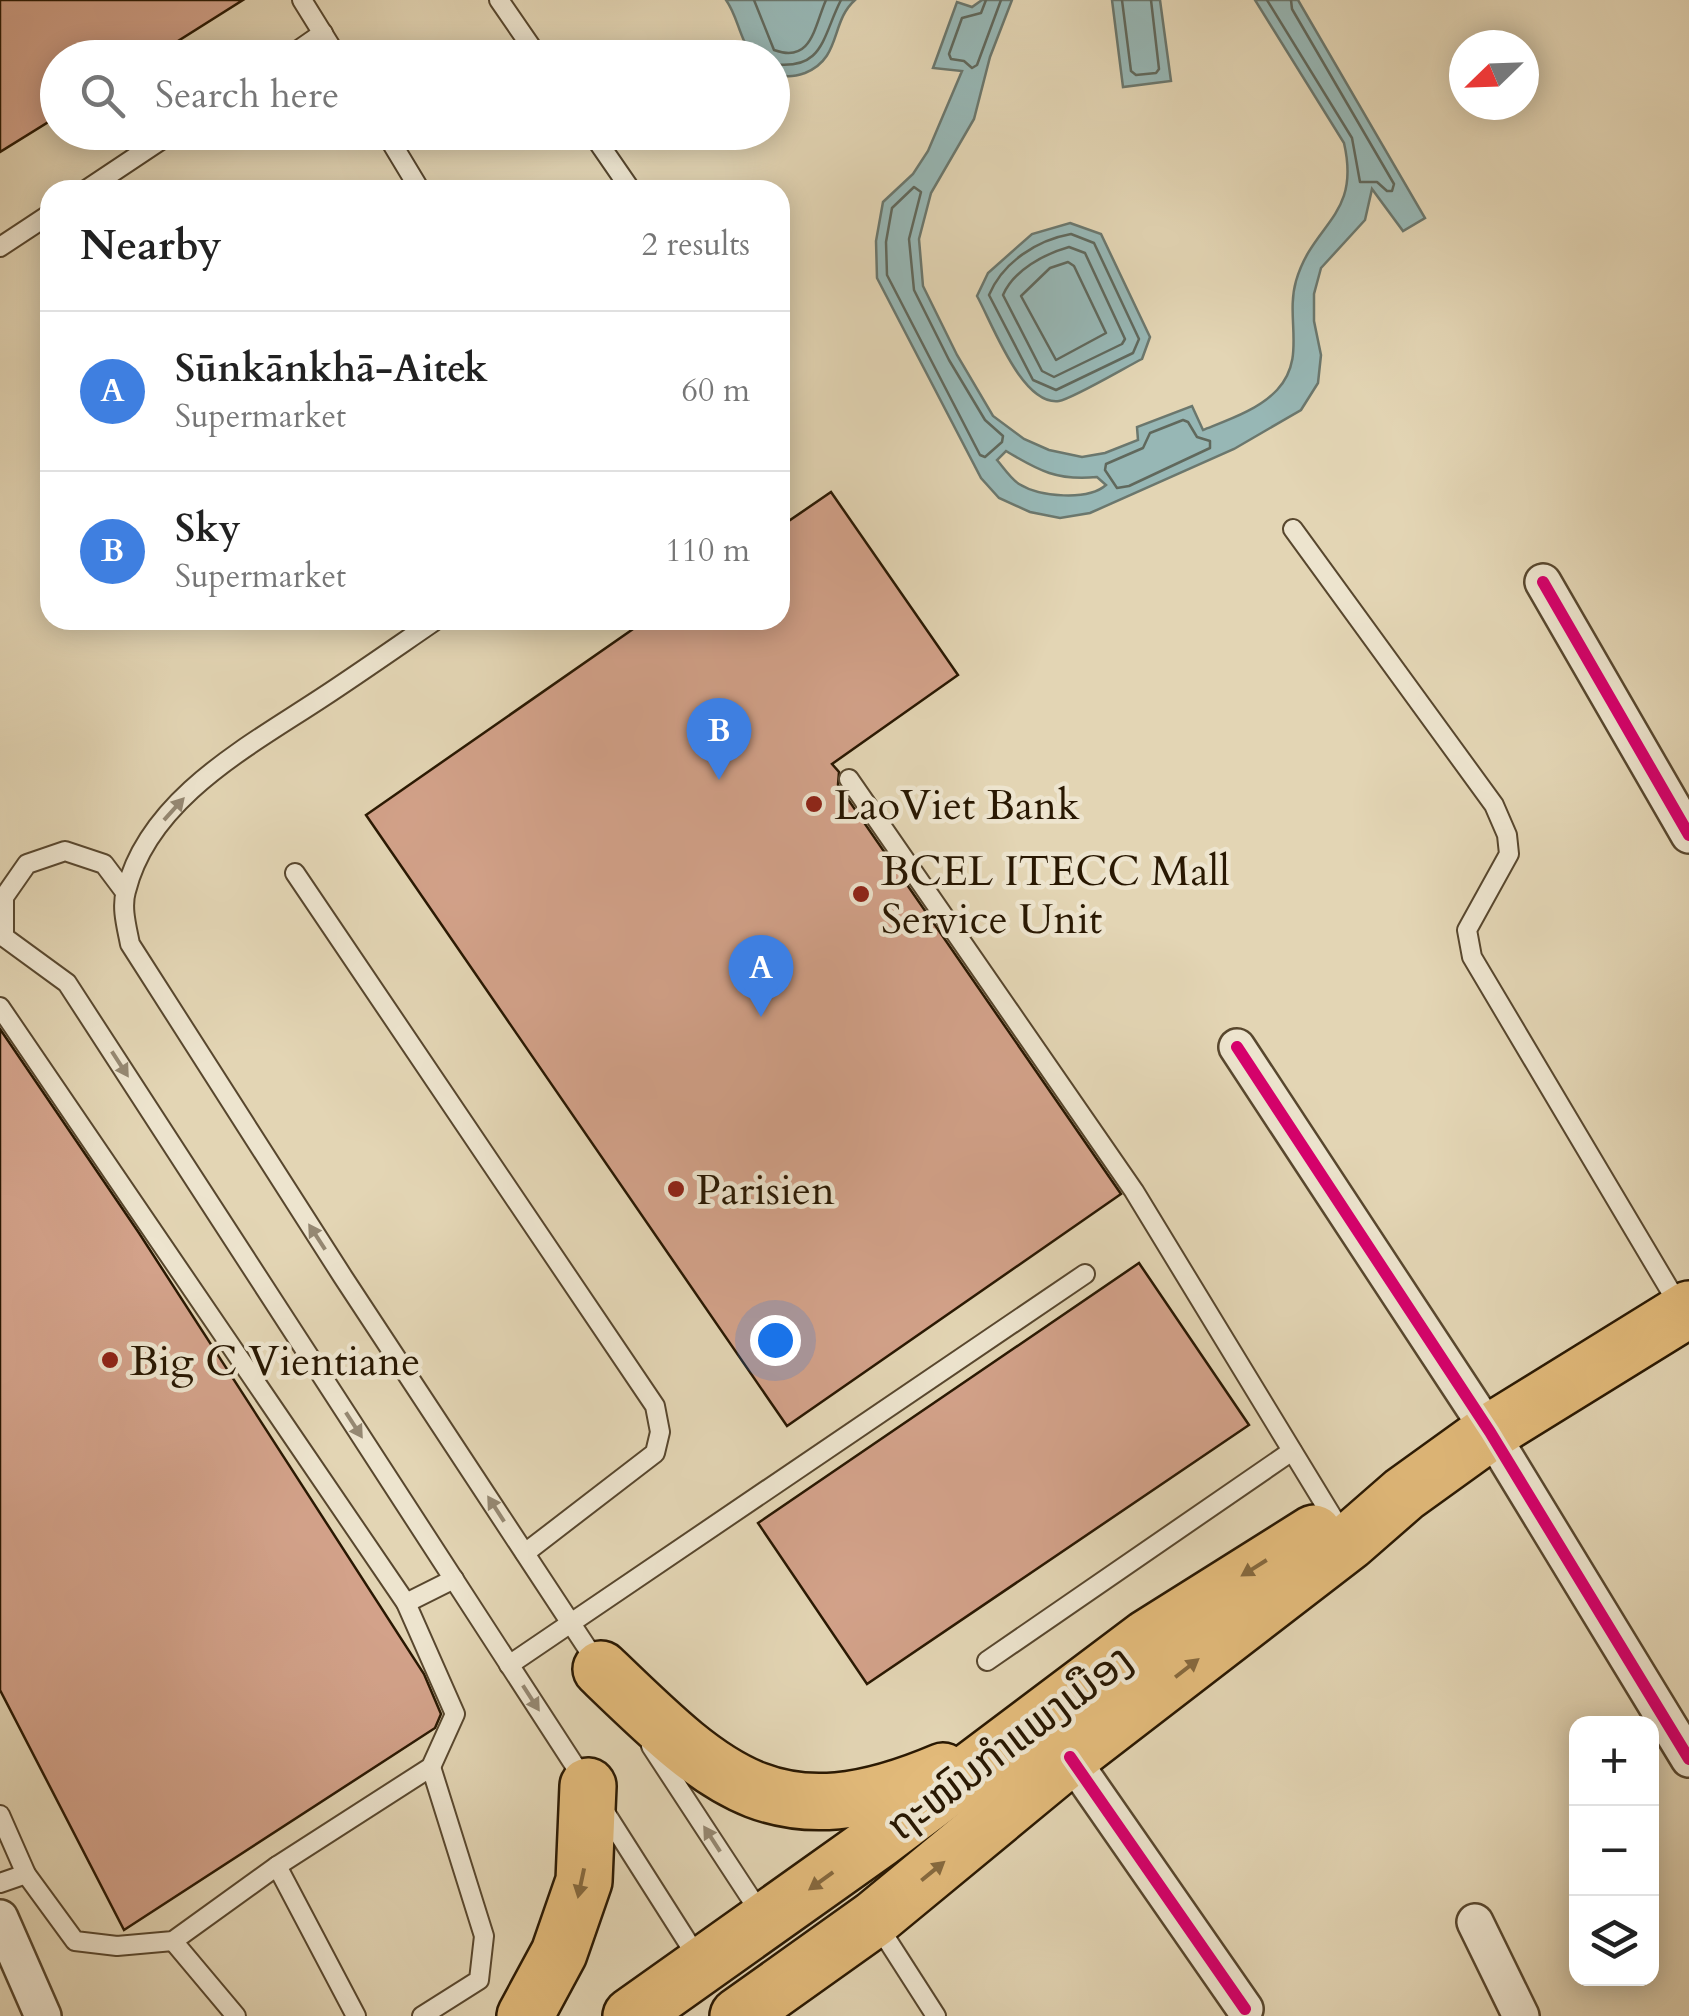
<!DOCTYPE html>
<html lang="en">
<head>
<meta charset="utf-8">
<style>
	:root { --surface:#fff; --page:#f6f6f6; --text:#222; --muted:#767676; --line:#e0e0e0; --accent:#ea580c }
	body { margin:0; font-family:Cardo,"Noto Sans Lao",serif; background:var(--page); color:var(--text) }
	.controls { position:absolute; right:30px; bottom:30px; display:grid; overflow:hidden; border-radius:20px; box-shadow:0 5px 25px #0003 }
	.controls button { width:90px; height:90px; display:grid; place-items:center; padding:0; border:0; border-bottom:2px solid var(--line); background:var(--surface); color:var(--text); font:50px sans-serif }
	.compass { position:absolute; left:1449px; top:30px; width:90px; height:90px; border-radius:50%; background:var(--surface); box-shadow:0 5px 25px #0003; rotate:247deg }
	.you { position:absolute; left:775px; top:1340px; width:35px; height:35px; margin:-25px; border:8px solid #fff; border-radius:50%; background:#1a73e8; box-shadow:0 0 0 15px #1a73e833 }
	.badge { display:grid; place-items:center; width:65px; height:65px; border-radius:50%; background:var(--accent); color:#fff; font-size:32px; font-weight:700 }
	.pin { position:absolute; translate:-50% -82px; filter:drop-shadow(0 2px 5px #0008) }
	.pin::after { content:''; position:absolute; top:52px; width:35px; height:30px; background:inherit; clip-path:polygon(0 0,100% 0,50% 100%) }
	.list { margin:0; padding:0; list-style:none }
	h2 { display:flex; justify-content:space-between; align-items:center; height:130px; margin:0; padding:0 40px; font-size:42px }
	h2 small { font-size:32px; font-weight:400; color:var(--muted) }
	.list li { display:grid; grid-template-columns:65px 1fr auto; gap:30px; align-items:center; box-sizing:border-box; height:160px; padding:0 40px; border-top:2px solid var(--line) }
	.list b { display:block; font-size:38px; white-space:nowrap }
	.list p { margin:0; font-size:32px; white-space:nowrap; color:var(--muted) }
	.list em { font-size:32px; font-style:normal; color:var(--muted) }
	.icon { flex:none; width:55px; height:55px; fill:none; stroke:currentColor; stroke-width:2; stroke-linecap:round; stroke-linejoin:round }
	.map { position:relative; flex:none; width:1689px; height:2016px; overflow:hidden }
	.search { position:absolute; background:var(--surface); box-shadow:0 5px 25px #0003; left:40px; top:40px; width:750px; height:110px; display:flex; align-items:center; gap:25px; box-sizing:border-box; padding:0 35px; border-radius:55px; color:var(--muted); font-size:38px }
	.panel { position:absolute; background:var(--surface); box-shadow:0 5px 25px #0003; left:40px; top:180px; width:750px; height:450px; border-radius:30px }
	.map>svg:first-child { display:block }
	.water { fill:#97b7b5; stroke:#6b776d; stroke-width:2.5; fill-rule:evenodd }
	.lines { fill:none; stroke-linecap:round; stroke-linejoin:round }
	.shore { stroke:#60685c; stroke-width:2.5 }
	.building { fill:#d3a28a; stroke:#291802; stroke-width:2.5 }
	.lane-casing { stroke:#58472e; stroke-width:22 }
	.street-casing { stroke:#58472e; stroke-width:40 }
	.primary-casing { stroke:#291802; stroke-width:60 }
	.lane { stroke:#ede4ce; stroke-width:18 }
	.street { stroke:#ede4ce; stroke-width:35 }
	.primary { stroke:#e2ba7a; stroke-width:55 }
	.cycleway-casing { stroke:#ede4ce; stroke-width:19 }
	.cycleway { stroke:#d6006c; stroke-width:12 }
	.oneway { fill:#958872 }
	.oneway2 { fill:#86693e }
	.poi-dot { fill:#8f2418; stroke:#ede4ce; stroke-width:4 }
	.labels { text-anchor:middle; stroke-width:9; stroke-linejoin:round; paint-order:stroke }
	.poi-label { font-size:42px; fill:#291802; stroke:#ede4ce; text-anchor:start }
	.street-label { font-size:42px; fill:#291802; stroke:#ede4ce }
</style>
</head>
<body>
<div class="map">
<svg width="1689" height="2016" viewBox="0 0 1689 2016">
	<rect width="100%" height="100%" fill="#e3d5b4"/>
	<filter id="stains"><feTurbulence type="fractalNoise" baseFrequency=".002" numOctaves="4"/><feColorMatrix values="0 0 0 0 .2 0 0 0 0 .09 0 0 0 0 .02 0 0 0 .5 -.17"/></filter>
	<radialGradient id="worn" r=".72"><stop offset=".6" stop-color="#630" stop-opacity="0"/><stop offset="1" stop-color="#630" stop-opacity=".3"/></radialGradient>
	<g class="water">
		<path d="M 726,0 L 855,0 C 830,22 842,58 805,73 C 793,77 784,78 773,72 L 772,58 L 755,57 C 739,41 739,18 726,0 Z"/>
		<path d="M 982,0 L 1012,0 L 990,57 L 974,119 L 931,193 L 919,239 L 923,286 L 957,355 L 993,416 L 1024,439 L 1049,450 L 1082,457 L 1105,453 L 1138,440 L 1137,427 L 1192,406 L 1203,430 C 1228,420 1258,410 1277,390 C 1307,358 1285,319 1296,281 C 1313,222 1361,217 1344,143 L 1255,0 L 1298,0 L 1425,218 L 1403,231 L 1372,189 L 1365,220 L 1321,268 L 1314,294 L 1314,321 L 1321,355 L 1318,383 L 1301,410 L 1234,449 L 1090,513 L 1060,518 L 1030,512 L 999,498 L 981,478 L 877,278 L 876,241 L 883,202 L 913,174 L 928,151 L 962,71 L 933,68 L 957,2 L 972,7 ZM 1006,451 C 1039,471 1058,481 1097,477 L 1106,485 C 1088,501 1040,497 1019,484 C 1011,479 1003,467 997,460 Z"/>
		<path d="M 1112,0 L 1160,0 L 1171,81 L 1123,87 Z"/>
		<path d="M 1070,223 L 1101,234 L 1150,337 L 1142,359 C 1126,367 1072,399 1059,401 C 1022,406 992,323 977,296 L 988,273 L 1032,234 Z"/>
	</g>
	<g class="lines">
		<g class="shore">
			<path d="M 754,0 L 774,50 C 812,64 814,27 826,0"/>
			<path d="M 986,0 L 981,13 L 962,18 L 949,54 L 951,59 L 964,61 L 972,68 L 977,65 L 1001,0"/>
			<path d="M 1122,0 L 1131,71 L 1136,75 L 1156,73 L 1159,69 L 1151,0"/>
			<path d="M 1267,0 L 1352,138 L 1360,182 L 1377,182 L 1387,191 L 1392,191 L 1394,184 L 1292,9 L 1291,0"/>
			<path d="M 772,64 C 824,71 822,37 841,0"/>
			<path d="M 914,187 L 921,192 L 909,239 L 914,290 L 949,360 L 985,420 L 1003,436 L 1002,442 L 985,457 L 980,455 L 887,275 L 886,242 L 892,208 Z"/>
			<path d="M 1071,234 L 1094,243 L 1139,339 L 1133,353 L 1056,390 L 1033,380 L 989,295 C 1003,262 1037,240 1071,234 Z"/>
			<path d="M 1069,247 L 1085,253 L 1125,339 L 1122,344 L 1054,377 L 1042,371 L 1003,295 C 1014,270 1044,254 1069,247 Z"/>
			<path d="M 1068,262 L 1074,266 L 1106,333 L 1056,360 L 1021,296 L 1050,268 Z"/>
			<path d="M 1183,420 L 1188,422 L 1197,437 L 1210,441 L 1210,448 L 1129,486 L 1117,488 L 1105,470 L 1106,464 L 1143,448 L 1150,433 Z"/>
		</g>
	</g>
	<g class="building">
		<path d="M 0,0 L 243,0 L 151,58 L 58,58 L 58,116 L 0,152 Z"/>
		<path d="M 831,492 L 958,675 L 832,764 L 839,772 L 838,785 L 1121,1194 L 787,1426 L 366,815 L 646,620 L 780,620 L 780,527 Z"/>
		<path d="M 0,1029 L 139,1233 L 424,1674 L 441,1714 L 435,1728 L 124,1930 L 0,1690 Z"/>
		<path d="M 1139,1263 L 1249,1425 L 867,1684 L 758,1523 Z"/>
	</g>
	<g class="lines">
		<g class="lane-casing">
			<g id="lane">
				<path d="M 302,0 L 338,58"/>
				<path d="M 499,0 L 539,58"/>
				<path d="M 287,58 L 323,33"/>
				<path d="M 385,132 L 420,190"/>
				<path d="M 591,132 L 631,190"/>
				<path d="M 86,190 L 173,132"/>
				<path d="M 0,247 L 50,214"/>
				<path d="M 1293,529 L 1494,805 L 1507,835 L 1509,854 L 1467,930 L 1472,957 L 1680,1307"/>
				<path d="M 436,620 C 398,646 361,672 323,697 C 249,746 149,798 126,891 C 121,908 127,928 130,944 L 343,1277 L 599,1666"/>
				<path d="M 849,779 L 1134,1191 L 1338,1526"/>
				<path d="M 295,873 L 655,1406 L 660,1432 L 655,1453 L 525,1553"/>
				<path d="M 4,937 L 67,983 L 586,1783"/>
				<path d="M 4,937 L 4,897 L 27,864 L 65,851 L 104,864 L 125,892"/>
				<path d="M 0,1007 L 406,1603 L 455,1714 L 431,1767 L 277,1866 L 173,1941 L 117,1946 L 75,1941 L 26,1874 L 0,1815"/>
				<path d="M 406,1603 L 454,1579"/>
				<path d="M 987,1661 L 1292,1451"/>
				<path d="M 509,1665 L 1085,1274"/>
				<path d="M 651,1746 L 763,1917"/>
				<path d="M 603,1809 L 699,1960"/>
				<path d="M 277,1866 L 356,2016"/>
				<path d="M 0,1883 L 26,1874"/>
				<path d="M 877,1924 L 936,2016"/>
				<path d="M 173,1941 L 236,2016"/>
				<path d="M 422,2016 L 479,1980 L 484,1936 L 431,1767"/>
			</g>
		</g>
		<g class="street-casing">
			<g id="street">
				<path d="M 1543,582 L 1689,835"/>
				<path d="M 1237,1047 L 1490,1432 L 1689,1759"/>
				<path d="M 1070,1757 L 1245,2009"/>
				<path d="M 0,1918 L 43,2016"/>
				<path d="M 1475,1922 L 1521,2016"/>
			</g>
		</g>
		<g class="primary-casing">
			<g id="primary">
				<path d="M 601,1669 C 718,1782 776,1842 943,1771"/>
				<path d="M 525,2016 L 559,1953 L 584,1881 L 588,1786"/>
				<path d="M 631,2016 L 880,1839 L 1147,1638 L 1314,1533"/>
				<path d="M 738,2016 L 874,1919 L 1070,1757 L 1349,1542 L 1404,1494 L 1490,1432 L 1689,1309"/>
			</g>
		</g>
		<use href="#lane" class="lane"/>
		<use href="#street" class="street"/>
		<use href="#primary" class="primary"/>
		<g class="cycleway-casing">
			<g id="cycleway">
				<path d="M 1543,582 L 1689,835"/>
				<path d="M 1237,1047 L 1490,1432 L 1689,1759"/>
				<path d="M 1070,1757 L 1245,2009"/>
			</g>
		</g>
		<use href="#cycleway" class="cycleway"/>
	</g>
	<defs><path id="oneway-solid" d="M-6-.8H1V-3.2L6.5 0L1 3.2V.8H-6Z" transform="scale(2.5)"/></defs>
	<g class="oneway">
		<use href="#oneway-solid" transform="translate(174 809) rotate(-48)"/>
		<use href="#oneway-solid" transform="translate(120 1064) rotate(57)"/>
		<use href="#oneway-solid" transform="translate(317 1237) rotate(-123)"/>
		<use href="#oneway-solid" transform="translate(354 1425) rotate(57)"/>
		<use href="#oneway-solid" transform="translate(496 1509) rotate(-123)"/>
		<use href="#oneway-solid" transform="translate(531 1698) rotate(57)"/>
		<use href="#oneway-solid" transform="translate(712 1839) rotate(-123)"/>
	</g>
	<g class="oneway2">
		<use href="#oneway-solid" transform="translate(1254 1568) rotate(148)"/>
		<use href="#oneway-solid" transform="translate(1187 1668) rotate(-38)"/>
		<use href="#oneway-solid" transform="translate(933 1871) rotate(-39)"/>
		<use href="#oneway-solid" transform="translate(821 1881) rotate(144)"/>
		<use href="#oneway-solid" transform="translate(581 1883) rotate(102)"/>
	</g>
	<g class="poi-dot">
		<circle cx="814" cy="804" r="10"/>
		<circle cx="861" cy="894" r="10"/>
		<circle cx="676" cy="1189" r="10"/>
		<circle cx="110" cy="1360" r="10"/>
	</g>
	<g class="labels">
		<g class="poi-label">
			<text x="834" y="819">LaoViet Bank</text>
			<text x="881" y="885">BCEL ITECC Mall<tspan x="881" dy="48">Service Unit</tspan></text>
			<text x="696" y="1204">Parisien</text>
			<text x="130" y="1375">Big C Vientiane</text>
		</g>
		<g class="street-label">
			<text transform="translate(1009 1742) rotate(-37)" y="15">ຖະໜົນກຳແພງເມືອງ</text>
		</g>
	</g>
	<rect width="100%" height="100%" filter="url(#stains)"/>
	<rect width="100%" height="100%" fill="url(#worn)"/>
</svg>
<div class="controls">
<button>+</button>
<button>−</button>
<button><svg class="icon" aria-label="layers" viewBox="0 0 24 24"><path d="M12 4l9 5-9 5-9-5zM3 14l9 5 9-5"/></svg></button>
</div>
<svg class="compass" viewBox="-18 -18 36 36"><path d="M0-13l5 13h-10z" fill="#e53935"/><path d="M0 13l5-13h-10z" fill="#767676"/></svg>
<div class="you"></div>
<div class="pin badge" style="left:761px;top:1017px;background:#3f7fe0">A</div>
<div class="pin badge" style="left:719px;top:780px;background:#3f7fe0">B</div>
<div class="search"><svg class="icon" aria-label="search" viewBox="0 0 24 24"><circle cx="10" cy="10" r="6"/><path d="M15 15l6 6"/></svg>Search here</div>
<section class="panel">
<h2>Nearby<small>2 results</small></h2>
<ul class="list">
<li><span class="badge" style="background:#3f7fe0">A</span><div><b>Sūnkānkhā-Aitek</b><p>Supermarket</p></div><em>60 m</em></li>
<li><span class="badge" style="background:#3f7fe0">B</span><div><b>Sky</b><p>Supermarket</p></div><em>110 m</em></li>
</ul>
</section>
</div>
</body>
</html>
